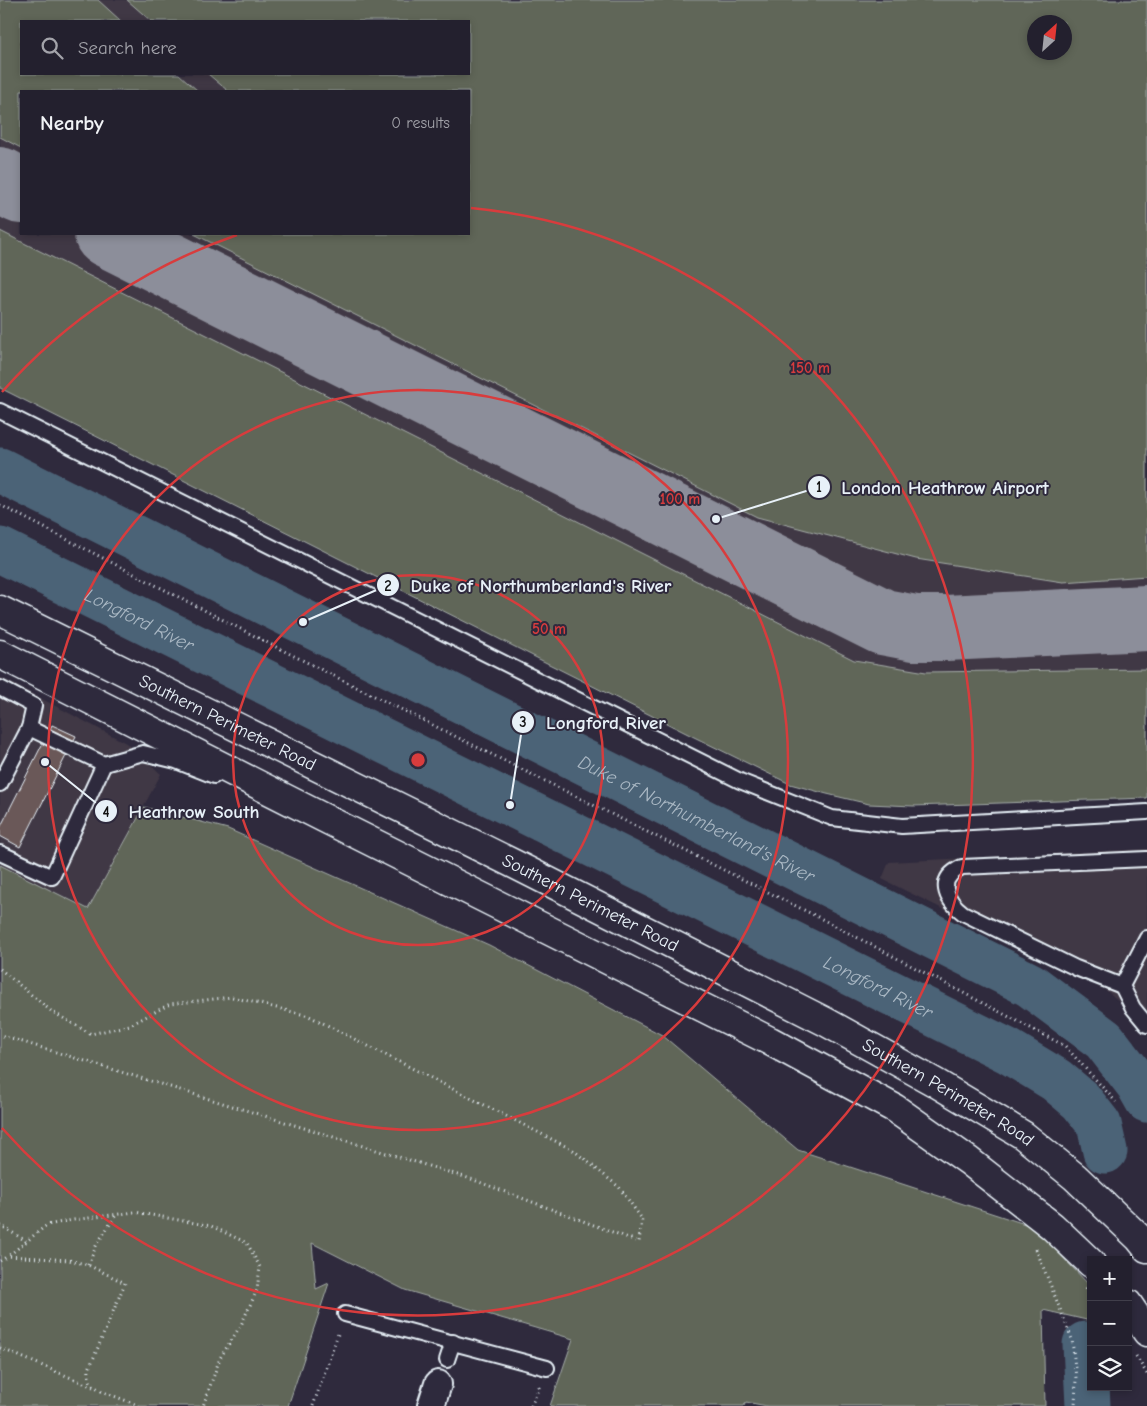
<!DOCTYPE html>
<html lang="en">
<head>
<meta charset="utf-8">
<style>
	:root { --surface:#23202e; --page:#2b2836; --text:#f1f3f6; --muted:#a3a3aa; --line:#403e4a }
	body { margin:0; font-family:"Comic Neue",sans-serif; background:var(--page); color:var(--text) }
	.controls { position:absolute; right:15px; bottom:15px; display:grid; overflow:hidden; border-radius:0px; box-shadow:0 2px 8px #0003 }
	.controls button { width:45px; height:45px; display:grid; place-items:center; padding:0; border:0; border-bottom:1px solid var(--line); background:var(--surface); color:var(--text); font:25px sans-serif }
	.compass { position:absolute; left:1027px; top:15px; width:45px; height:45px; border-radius:50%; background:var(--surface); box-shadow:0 2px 8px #0003; rotate:27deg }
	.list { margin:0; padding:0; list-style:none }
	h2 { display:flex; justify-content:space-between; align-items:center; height:65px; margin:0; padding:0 20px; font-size:21px }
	h2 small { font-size:16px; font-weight:400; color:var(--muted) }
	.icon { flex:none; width:28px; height:28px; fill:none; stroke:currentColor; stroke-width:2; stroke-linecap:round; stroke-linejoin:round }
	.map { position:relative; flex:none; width:1147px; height:1406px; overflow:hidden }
	.search { position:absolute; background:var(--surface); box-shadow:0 2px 8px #0003; left:20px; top:20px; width:450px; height:55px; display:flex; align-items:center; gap:12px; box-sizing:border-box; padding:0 18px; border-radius:0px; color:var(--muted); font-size:19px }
	.panel { position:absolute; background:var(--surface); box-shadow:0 2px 8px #0003; left:20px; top:90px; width:450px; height:145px; border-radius:0px }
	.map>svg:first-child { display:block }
	.built { fill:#413845; fill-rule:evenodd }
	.green { fill:#616659; stroke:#a4aca8; fill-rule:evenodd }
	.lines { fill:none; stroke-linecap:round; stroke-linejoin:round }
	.river { stroke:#4c6377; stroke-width:45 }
	.taxiway { stroke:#8c8e9a; stroke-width:66 }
	.building { fill:#6a5958; stroke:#e8f1f8 }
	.service-casing { stroke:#e8f1f8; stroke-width:18 }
	.minor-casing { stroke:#e8f1f8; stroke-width:30 }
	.tertiary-casing { stroke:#e8f1f8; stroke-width:31 }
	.path { stroke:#e8f1f8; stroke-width:3; stroke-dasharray:1 4; stroke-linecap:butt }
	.service { stroke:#2f2a3d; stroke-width:14 }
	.minor { stroke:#2f2a3d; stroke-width:26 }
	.tertiary { stroke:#2f2a3d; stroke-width:28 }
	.ring { fill:none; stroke:#d83c3d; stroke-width:2.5 }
	.labels { text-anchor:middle; stroke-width:4; stroke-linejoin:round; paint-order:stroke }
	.street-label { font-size:18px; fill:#e8f1f8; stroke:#2f2a3d }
	.water-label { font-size:19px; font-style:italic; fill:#aab8c4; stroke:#2f2a3d }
	.centre { fill:#d83c3d; stroke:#2f2a3d; stroke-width:2.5 }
	.ring-label { font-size:15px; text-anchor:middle; font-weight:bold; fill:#d83c3d; stroke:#2f2a3d; stroke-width:4; stroke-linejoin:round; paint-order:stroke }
	.leader { fill:none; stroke:#e8f1f8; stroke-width:2 }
	.callout-dot { fill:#e8f1f8; stroke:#2f2a3d; stroke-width:2 }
	.mark-label { font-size:15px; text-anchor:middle; font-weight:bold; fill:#111 }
	.callout-label { font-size:19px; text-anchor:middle; font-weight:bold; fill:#e8f1f8; stroke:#2f2a3d; stroke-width:4; stroke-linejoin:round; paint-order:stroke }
</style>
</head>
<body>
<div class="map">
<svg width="1147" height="1406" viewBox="0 0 1147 1406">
	<rect width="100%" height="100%" fill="#2f2a3d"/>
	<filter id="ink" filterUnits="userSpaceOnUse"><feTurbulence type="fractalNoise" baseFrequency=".02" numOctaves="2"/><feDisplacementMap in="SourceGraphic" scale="10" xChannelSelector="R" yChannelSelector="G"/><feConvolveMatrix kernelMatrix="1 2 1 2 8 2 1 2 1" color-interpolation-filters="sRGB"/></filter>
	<g filter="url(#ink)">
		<g class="built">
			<path d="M 0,0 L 1147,0 L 1147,787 L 0,376 ZM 21,21 L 469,21 L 469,74 L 21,74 ZM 1034,22 L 1064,22 L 1064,52 L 1034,52 ZM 21,91 L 469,91 L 469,234 L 21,234 Z"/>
			<path d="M 0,677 L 126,743 L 161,774 L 88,909 L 0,865 Z"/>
			<path d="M 1147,849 L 1147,1032 L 1129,1009 L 1103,988 L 882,879 L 889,862 Z"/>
		</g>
		<g class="green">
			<path d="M 0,0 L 98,0 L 121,21 L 21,21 L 21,74 L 179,74 L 198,91 L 21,91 L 21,148 L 0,137 Z"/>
			<path d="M 127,0 L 1147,0 L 1147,576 L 1063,582 L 916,559 L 757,517 L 194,234 L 469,234 L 469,91 L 228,91 L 208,74 L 469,74 L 469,21 L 151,21 ZM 1034,22 L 1064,22 L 1064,52 L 1034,52 Z"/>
			<path d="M 0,231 L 854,660 L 926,672 L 1147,669 L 1147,798 L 913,806 L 869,804 L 827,794 L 790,784 L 694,737 L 0,388 Z"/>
			<path d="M 144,807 L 228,829 L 489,945 L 662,1035 L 798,1150 L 1034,1227 L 1091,1287 L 1091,1321 L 1043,1310 L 1045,1406 L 767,1406 L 746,1402 L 744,1406 L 550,1406 L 573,1339 L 405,1290 L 312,1243 L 316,1289 L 329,1283 L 288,1406 L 0,1406 L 0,865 L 88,909 Z"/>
		</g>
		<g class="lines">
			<g class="river">
				<path id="s1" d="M 0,470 L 1030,985 L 1104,1040 L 1138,1084 L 1147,1100"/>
				<path id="s2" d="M 0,550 L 1008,1051 L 1056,1080 L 1081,1101 L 1099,1124 L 1105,1151"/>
				<path d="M 1085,1344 L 1088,1406"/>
			</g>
			<g class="taxiway">
				<path d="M 0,180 L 21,191"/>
				<path d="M 107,234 L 883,622 L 915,628 L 946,628 L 1147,618"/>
			</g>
		</g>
		<path class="building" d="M 52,725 L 76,736 L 20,847 L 0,836 L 0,828 Z"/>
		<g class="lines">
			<g class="service-casing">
				<g id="service">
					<path d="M 0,411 L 740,781 L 832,818 L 902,826 L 1147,812"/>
					<path d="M 0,688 L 34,706 L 29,728 L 104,764 L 143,753 L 176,761 L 214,776"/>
					<path d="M 0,784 L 29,728"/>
					<path d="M 0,853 L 52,877 L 104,764"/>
					<path d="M 1147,938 L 1122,986 L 1133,1008 L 1147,1025"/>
					<path d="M 1122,986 L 1076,968 L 963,913 C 945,899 936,879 962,867 L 1147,859"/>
					<path d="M 345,1314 L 547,1368"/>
					<path d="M 447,1360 L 453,1342"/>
				</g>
			</g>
			<g class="minor-casing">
				<path id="minor" d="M 431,1406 L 438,1384"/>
			</g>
			<g class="tertiary-casing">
				<g id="tertiary">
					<path id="s3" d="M 0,610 L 514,864 L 826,1022 L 936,1083 L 1023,1135 L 1075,1177 L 1139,1238 L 1147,1248"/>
					<path d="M 0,654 L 324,818 L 770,1041 L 894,1108 L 969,1161 L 1052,1226 L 1091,1263"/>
					<path d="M 1128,1304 L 1147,1332"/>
				</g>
			</g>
			<g class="path">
				<path d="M 0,505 L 270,644 L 816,916 L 1065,1046 L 1116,1102"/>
				<path d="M 0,969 L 51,1011 L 91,1034 L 130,1025 L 170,1004 L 232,997 L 309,1016 L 573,1150 L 619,1187 L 642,1219 L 639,1242 L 471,1179 L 0,1035"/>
				<path d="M 0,1225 L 26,1241"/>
				<path d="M 1036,1249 L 1072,1339 L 1076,1378 L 1075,1406"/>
				<path d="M 0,1261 L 8,1256"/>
				<path d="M 88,1265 L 97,1244 L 116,1215"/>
				<path d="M 1085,1288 L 1091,1296"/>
				<path d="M 0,1348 L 93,1387"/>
				<path d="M 1136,1356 L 1147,1374"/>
				<path d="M 101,1391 L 140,1406"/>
				<path d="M 102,1391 C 91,1385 88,1382 89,1369 L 125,1283 L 88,1265 L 69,1260 L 8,1256 L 47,1225 L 73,1220 L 135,1212 L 211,1226 L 247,1243 L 260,1267 L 257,1290 L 241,1325 L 220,1358 L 203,1406"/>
				<path d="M 313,1406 L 339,1331"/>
				<path d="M 531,1406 L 540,1385"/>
			</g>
			<use href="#service" class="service"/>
			<use href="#minor" class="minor"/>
			<use href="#tertiary" class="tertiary"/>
		</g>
	</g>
	<g class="ring">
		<circle cx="418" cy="760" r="185"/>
		<circle cx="418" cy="760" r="370"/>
		<path d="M2 392A555 555 0 0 1 237 235M471 208A555 555 0 1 1 2 1128"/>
	</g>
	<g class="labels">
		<g class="street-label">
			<text dy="6" stroke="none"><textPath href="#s3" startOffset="254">Southern Perimeter Road</textPath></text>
			<text dy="6" stroke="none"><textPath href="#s3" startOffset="659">Southern Perimeter Road</textPath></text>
			<text dy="6" stroke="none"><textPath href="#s3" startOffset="1064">Southern Perimeter Road</textPath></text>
		</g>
		<g class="water-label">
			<text dy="7" stroke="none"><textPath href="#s2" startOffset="156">Longford River</textPath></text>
			<text dy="7" stroke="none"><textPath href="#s1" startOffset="779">Duke of Northumberland's River</textPath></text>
			<text dy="7" stroke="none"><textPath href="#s2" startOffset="981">Longford River</textPath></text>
		</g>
	</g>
	<circle cx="418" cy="760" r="8" class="centre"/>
	<g class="ring-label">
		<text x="810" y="373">150 m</text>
		<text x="680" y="504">100 m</text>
		<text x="549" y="634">50 m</text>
	</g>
	<path class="leader" d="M716 519L819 487M303 622L388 585M510 805L523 722M45 762L106 811"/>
	<g class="callout-dot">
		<circle cx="716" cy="519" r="5"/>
		<circle cx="303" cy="622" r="5"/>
		<circle cx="510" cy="805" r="5"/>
		<circle cx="45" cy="762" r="5"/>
		<circle cx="819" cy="487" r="12"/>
		<circle cx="388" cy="585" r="12"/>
		<circle cx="523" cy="722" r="12"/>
		<circle cx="106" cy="811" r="12"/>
	</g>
	<g class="mark-label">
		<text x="819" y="492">1</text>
		<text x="388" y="591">2</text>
		<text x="523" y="727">3</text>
		<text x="106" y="817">4</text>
	</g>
	<g class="callout-label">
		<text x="945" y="494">London Heathrow Airport</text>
		<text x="541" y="592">Duke of Northumberland's River</text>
		<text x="606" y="729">Longford River</text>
		<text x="194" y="818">Heathrow South</text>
	</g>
</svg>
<div class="controls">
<button>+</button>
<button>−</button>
<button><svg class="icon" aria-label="layers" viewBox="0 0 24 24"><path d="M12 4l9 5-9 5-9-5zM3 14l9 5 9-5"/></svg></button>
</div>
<svg class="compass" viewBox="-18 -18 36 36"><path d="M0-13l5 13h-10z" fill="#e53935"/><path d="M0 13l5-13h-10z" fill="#a3a3aa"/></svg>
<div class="search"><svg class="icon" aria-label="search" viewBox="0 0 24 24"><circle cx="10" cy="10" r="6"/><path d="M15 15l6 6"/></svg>Search here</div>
<section class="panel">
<h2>Nearby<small>0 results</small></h2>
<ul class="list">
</ul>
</section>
</div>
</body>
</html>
